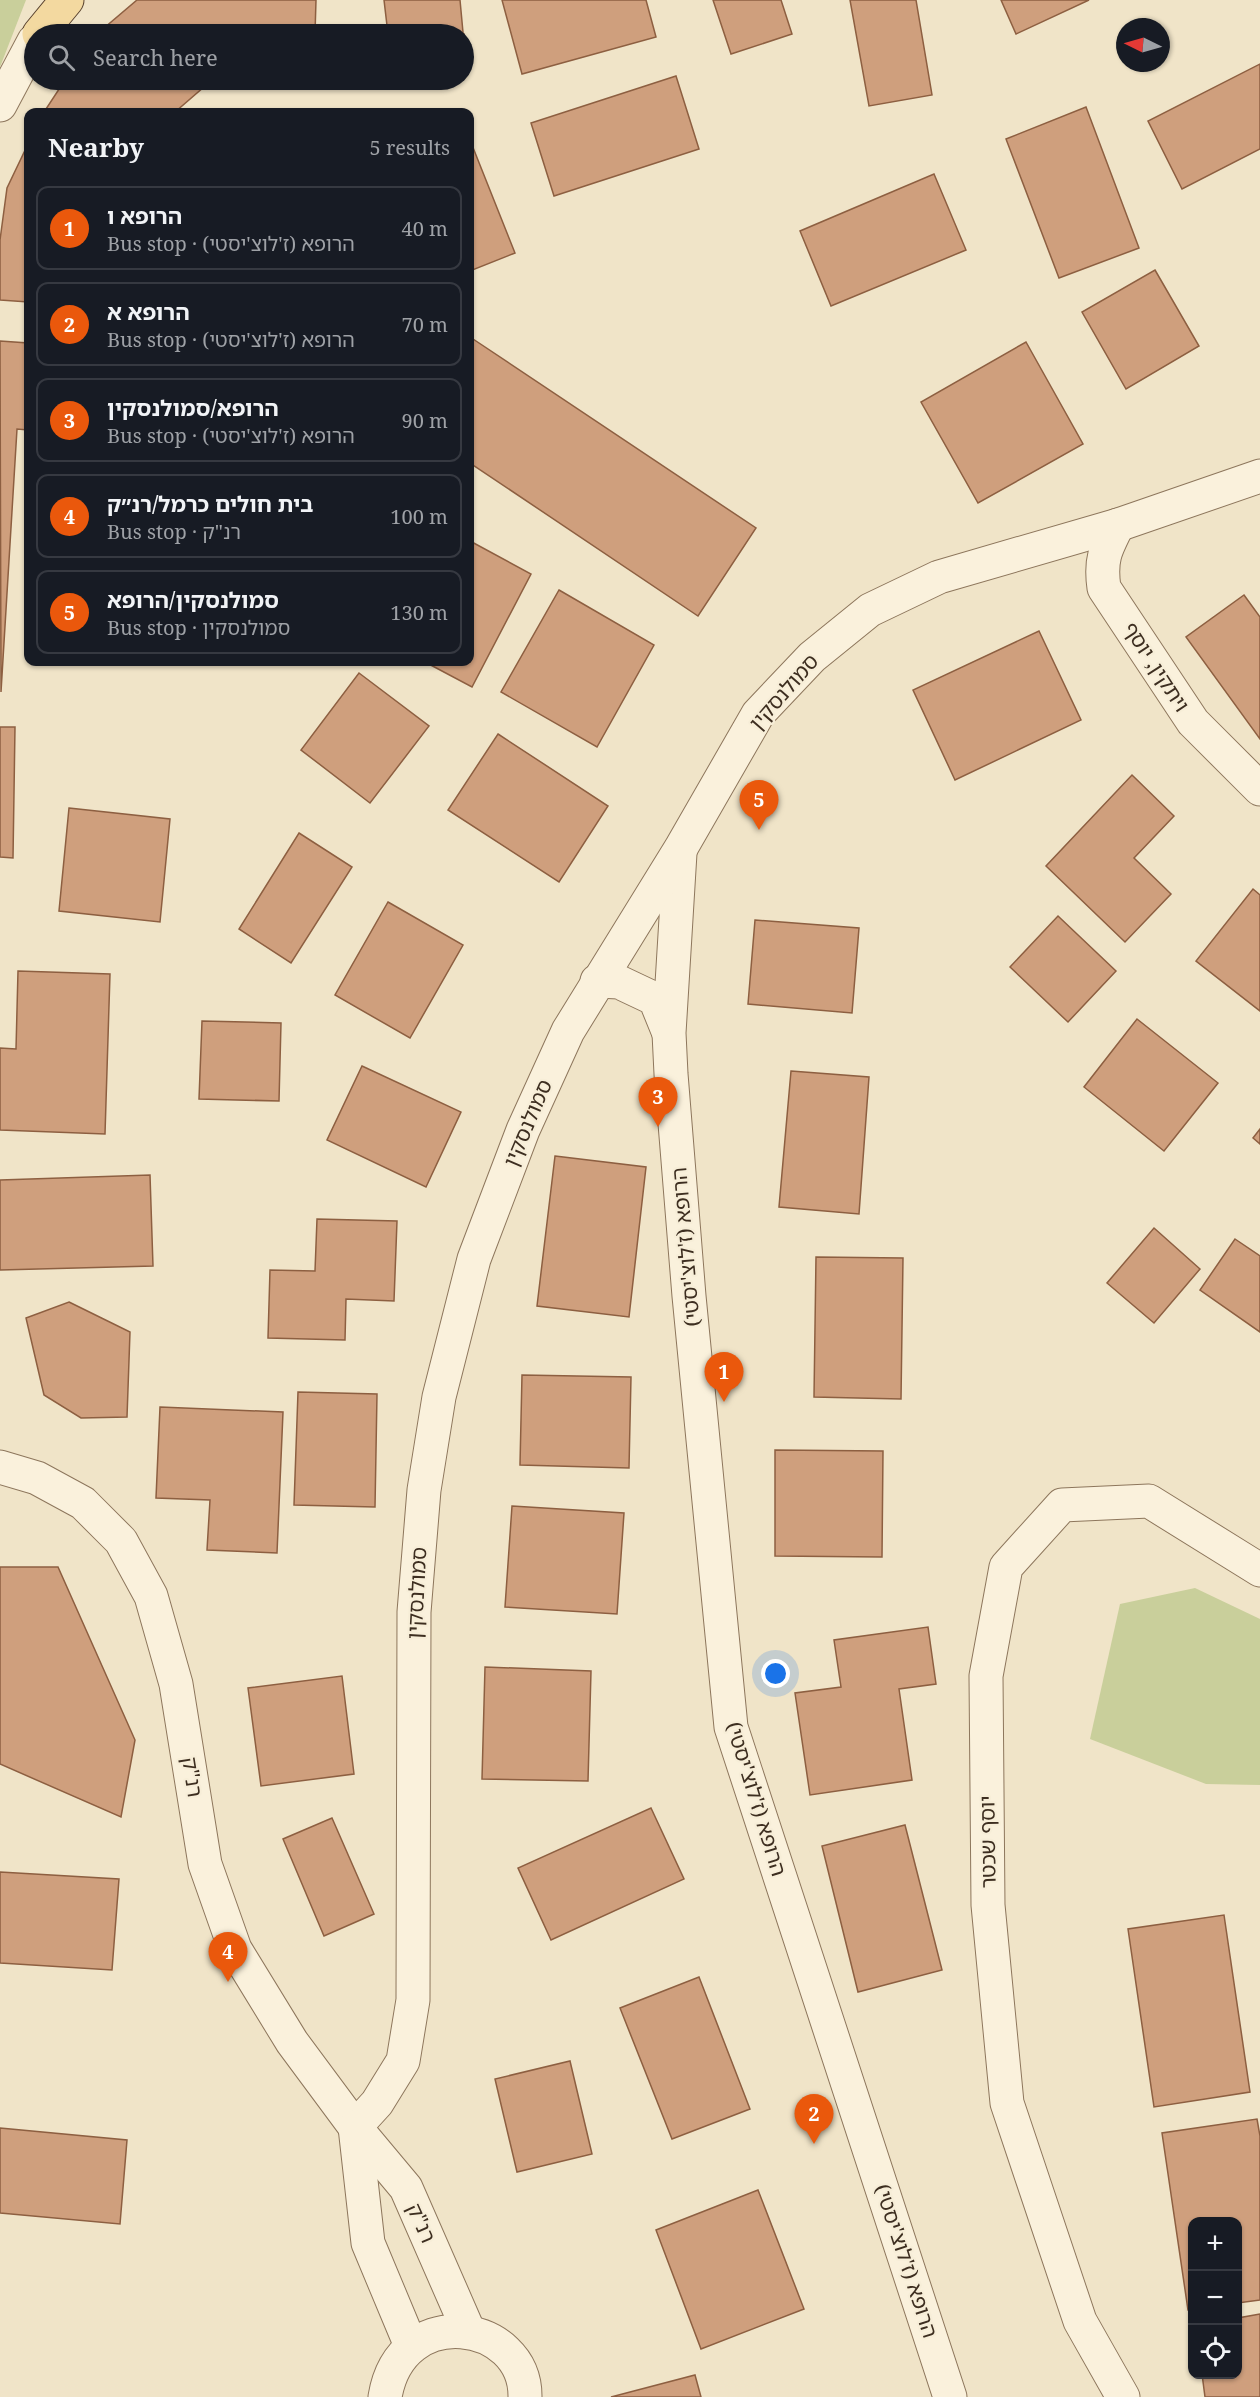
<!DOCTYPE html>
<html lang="en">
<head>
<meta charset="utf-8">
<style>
	:root { --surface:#171b24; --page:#20242c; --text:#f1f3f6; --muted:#9ea1a6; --line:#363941; --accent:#ea580c }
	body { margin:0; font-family:"Noto Serif","Noto Sans Hebrew",serif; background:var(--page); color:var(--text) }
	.controls { position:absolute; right:18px; bottom:18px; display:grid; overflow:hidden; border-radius:12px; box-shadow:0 2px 4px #0004 }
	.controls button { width:54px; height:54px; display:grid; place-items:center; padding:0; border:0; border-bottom:2px solid var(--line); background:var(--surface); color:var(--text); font:30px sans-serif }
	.compass { position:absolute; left:1116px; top:18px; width:54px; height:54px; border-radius:50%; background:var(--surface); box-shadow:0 2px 4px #0004; rotate:275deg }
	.you { position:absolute; left:776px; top:1674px; width:21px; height:21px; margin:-15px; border:4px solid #fff; border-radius:50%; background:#1a73e8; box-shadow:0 0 0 9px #1a73e833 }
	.badge { display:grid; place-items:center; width:39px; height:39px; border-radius:50%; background:var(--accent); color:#fff; font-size:20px; font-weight:700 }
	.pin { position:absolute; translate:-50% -50px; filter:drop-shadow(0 2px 3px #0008) }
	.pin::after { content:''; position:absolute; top:32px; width:21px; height:18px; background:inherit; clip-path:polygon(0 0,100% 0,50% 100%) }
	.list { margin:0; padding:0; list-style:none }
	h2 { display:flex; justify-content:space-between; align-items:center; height:78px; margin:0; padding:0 24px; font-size:26px }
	h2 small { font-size:20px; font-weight:400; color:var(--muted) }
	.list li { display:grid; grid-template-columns:39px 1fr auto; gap:18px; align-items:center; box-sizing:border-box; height:84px; margin:0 12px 12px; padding:0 12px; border:2px solid var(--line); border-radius:12px }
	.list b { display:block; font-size:22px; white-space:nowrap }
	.list p { margin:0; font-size:20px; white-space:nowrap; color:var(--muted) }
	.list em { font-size:20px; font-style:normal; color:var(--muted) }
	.icon { flex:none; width:33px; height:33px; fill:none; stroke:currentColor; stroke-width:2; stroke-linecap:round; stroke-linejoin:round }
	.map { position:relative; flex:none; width:1260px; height:2397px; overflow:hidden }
	.search { position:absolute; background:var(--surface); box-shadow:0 2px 4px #0004; left:24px; top:24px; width:450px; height:66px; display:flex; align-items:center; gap:15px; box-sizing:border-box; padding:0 21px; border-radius:33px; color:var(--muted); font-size:22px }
	.panel { position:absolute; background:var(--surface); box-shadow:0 2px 4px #0004; left:24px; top:108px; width:450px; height:558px; border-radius:12px }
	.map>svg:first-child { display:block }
	.green { fill:#c9cf9b }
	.building { fill:#cf9f7d; stroke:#8d5f41; stroke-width:1.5 }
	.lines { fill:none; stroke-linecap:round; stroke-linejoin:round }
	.minor-casing { stroke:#8d765c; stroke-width:35 }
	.primary-casing { stroke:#5b4430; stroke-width:35 }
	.minor { stroke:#faf1dc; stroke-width:33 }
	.primary { stroke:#f3d9a0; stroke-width:33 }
	.labels { text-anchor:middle; stroke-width:4.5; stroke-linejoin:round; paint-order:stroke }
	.street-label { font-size:21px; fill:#3d2e20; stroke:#f7eed8 }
</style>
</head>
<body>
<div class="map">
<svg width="1260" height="2397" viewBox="0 0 1260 2397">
	<rect width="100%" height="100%" fill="#f0e4c8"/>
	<g class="green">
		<path d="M 0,0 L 26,0 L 0,67 Z"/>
		<path d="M 1195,1588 L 1260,1619 L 1260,1785 L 1206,1784 L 1090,1739 L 1120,1604 Z"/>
	</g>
	<g class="building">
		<path d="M 137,0 L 316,0 L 315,34 L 97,34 Z"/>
		<path d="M 384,0 L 460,0 L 464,43 L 464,34 L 388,34 Z"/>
		<path d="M 502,0 L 646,0 L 656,37 L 522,74 Z"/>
		<path d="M 713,0 L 781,0 L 792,34 L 731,54 Z"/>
		<path d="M 850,0 L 916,0 L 932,95 L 869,106 Z"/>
		<path d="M 1001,0 L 1089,0 L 1016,34 Z"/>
		<path d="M 1260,64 L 1260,149 L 1182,189 L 1148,121 Z"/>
		<path d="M 676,76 L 699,149 L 554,196 L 531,123 Z"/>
		<path d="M 65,80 L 212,80 L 175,112 L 44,112 Z"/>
		<path d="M 1086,107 L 1139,248 L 1059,278 L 1006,139 Z"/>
		<path d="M 470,140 L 515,253 L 470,271 Z"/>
		<path d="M 28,144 L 28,302 L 0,300 L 0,240 L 7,188 Z"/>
		<path d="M 934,174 L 966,250 L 831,306 L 800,231 Z"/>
		<path d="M 1155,270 L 1199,346 L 1126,389 L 1082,312 Z"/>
		<path d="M 470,337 L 756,528 L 698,616 L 470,463 Z"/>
		<path d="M 0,341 L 28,343 L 28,430 L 17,429 L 1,692 Z"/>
		<path d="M 1026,342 L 1083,444 L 978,503 L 921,402 Z"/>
		<path d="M 470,541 L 531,574 L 472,687 L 425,662 L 470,662 Z"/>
		<path d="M 559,590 L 654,645 L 597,747 L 501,692 Z"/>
		<path d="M 1244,595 L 1260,617 L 1260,739 L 1186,637 Z"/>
		<path d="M 1039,631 L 1081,720 L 955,780 L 913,690 Z"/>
		<path d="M 359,673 L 429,726 L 370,803 L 301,750 Z"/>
		<path d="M 0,727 L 15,727 L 13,858 L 0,857 Z"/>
		<path d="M 498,734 L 608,806 L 559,882 L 448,810 Z"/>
		<path d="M 1132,775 L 1174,816 L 1134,858 L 1171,894 L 1125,942 L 1046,866 Z"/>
		<path d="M 69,808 L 170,819 L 160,922 L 59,911 Z"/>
		<path d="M 299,833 L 352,867 L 291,963 L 239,929 Z"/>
		<path d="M 1253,889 L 1260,895 L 1260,1011 L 1196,961 Z"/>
		<path d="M 388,902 L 463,945 L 410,1038 L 335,995 Z"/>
		<path d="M 1058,916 L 1116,971 L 1068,1022 L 1010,967 Z"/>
		<path d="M 755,920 L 859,928 L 852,1013 L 748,1004 Z"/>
		<path d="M 18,971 L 110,974 L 105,1134 L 0,1130 L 0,1048 L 16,1049 Z"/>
		<path d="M 1137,1019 L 1218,1083 L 1164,1151 L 1084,1087 Z"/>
		<path d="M 202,1021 L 281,1023 L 279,1101 L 199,1099 Z"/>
		<path d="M 362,1066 L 461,1112 L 426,1187 L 327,1140 Z"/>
		<path d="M 791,1071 L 869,1077 L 859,1214 L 779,1207 Z"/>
		<path d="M 1260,1129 L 1260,1144 L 1253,1138 Z"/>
		<path d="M 555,1156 L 646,1167 L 629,1317 L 537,1306 Z"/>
		<path d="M 150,1175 L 153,1266 L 0,1270 L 0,1180 Z"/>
		<path d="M 317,1219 L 397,1221 L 394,1301 L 346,1299 L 345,1340 L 268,1338 L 270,1270 L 315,1271 Z"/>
		<path d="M 1154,1228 L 1200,1269 L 1154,1323 L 1107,1283 Z"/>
		<path d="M 1235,1239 L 1260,1256 L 1260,1332 L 1200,1290 Z"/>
		<path d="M 816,1257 L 903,1258 L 901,1399 L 814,1397 Z"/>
		<path d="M 69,1302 L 130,1332 L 127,1417 L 81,1418 L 44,1395 L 26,1318 Z"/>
		<path d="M 522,1375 L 631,1377 L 629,1468 L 520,1465 Z"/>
		<path d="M 298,1392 L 377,1394 L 375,1507 L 294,1505 Z"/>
		<path d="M 160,1407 L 283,1412 L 277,1553 L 207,1550 L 210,1500 L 156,1498 Z"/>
		<path d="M 775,1450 L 883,1451 L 882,1557 L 775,1556 Z"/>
		<path d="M 512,1506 L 624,1513 L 617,1614 L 505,1607 Z"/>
		<path d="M 0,1567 L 58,1567 L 135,1740 L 121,1817 L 0,1764 Z"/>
		<path d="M 928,1627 L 936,1684 L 899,1689 L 912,1780 L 810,1795 L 795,1693 L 841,1687 L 834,1640 Z"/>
		<path d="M 485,1667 L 591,1671 L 588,1781 L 482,1779 Z"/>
		<path d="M 342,1676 L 354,1774 L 261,1786 L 248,1688 Z"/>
		<path d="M 651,1808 L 684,1879 L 551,1940 L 518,1868 Z"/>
		<path d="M 332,1818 L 374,1914 L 324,1936 L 283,1839 Z"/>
		<path d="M 905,1825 L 942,1970 L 858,1992 L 822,1846 Z"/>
		<path d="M 0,1872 L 119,1879 L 112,1970 L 0,1963 Z"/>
		<path d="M 1224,1915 L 1250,2092 L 1154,2107 L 1128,1929 Z"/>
		<path d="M 699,1977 L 750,2109 L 672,2139 L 620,2008 Z"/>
		<path d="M 570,2061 L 592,2154 L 517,2172 L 495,2079 Z"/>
		<path d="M 1257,2119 L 1260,2136 L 1260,2300 L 1238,2303 L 1238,2222 L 1192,2222 L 1192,2310 L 1188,2310 L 1162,2133 Z"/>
		<path d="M 0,2128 L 127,2140 L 120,2224 L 0,2213 Z"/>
		<path d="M 758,2190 L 804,2309 L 701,2349 L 656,2230 Z"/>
		<path d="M 1260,2314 L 1260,2397 L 1205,2397 L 1202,2374 L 1238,2374 L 1238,2318 Z"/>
		<path d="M 695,2375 L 701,2397 L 611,2397 Z"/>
	</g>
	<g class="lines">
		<g class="minor-casing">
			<g id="minor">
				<path d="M 0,105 L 34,41"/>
				<path d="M 1118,525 C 1105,550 1100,560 1104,588 L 1193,722 L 1260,789"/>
				<path d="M 680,853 L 669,1033 L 671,1074 L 689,1296 L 731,1727 L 950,2397"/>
				<path d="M 597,981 L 619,982 L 655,999 L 668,1031"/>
				<path d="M 0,1467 L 37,1478 L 83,1503 L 121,1541 L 151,1596 L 176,1684 L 205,1864 L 235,1949 L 292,2042 L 355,2127 L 406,2188 L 469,2332"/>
				<path d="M 355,2127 L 377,2103 L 403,2061 L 413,2000 L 414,1612 L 424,1490 L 439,1397 L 474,1259 L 523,1130 L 568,1031 L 681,848 L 758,714 L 812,657 L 870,610 L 939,577 L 1118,525 L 1260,476"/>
				<path d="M 355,2127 L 368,2243 L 411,2346"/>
				<path d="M 385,2397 C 401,2300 526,2320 525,2397"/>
				<path d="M 1123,2397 L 1080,2321 L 1007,2103 L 988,1905 L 986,1676 L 1006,1567 L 1062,1505 L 1149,1501 L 1260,1570"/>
			</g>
		</g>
		<g class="primary-casing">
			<path id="primary" d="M 39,34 L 67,0"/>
		</g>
		<use href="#minor" class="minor"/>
		<use href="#primary" class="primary"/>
	</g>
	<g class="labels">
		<g class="street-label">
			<text transform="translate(1156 667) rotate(57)" y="7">ויתקין, יוסף</text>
			<text transform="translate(784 692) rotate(-49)" y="7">סמולנסקין</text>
			<text transform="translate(528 1123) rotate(-67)" y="7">סמולנסקין</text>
			<text transform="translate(686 1247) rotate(-95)" y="7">הרופא (ז'לוצ'יסטי)</text>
			<text transform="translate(417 1593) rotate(-87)" y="7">סמולנסקין</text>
			<text transform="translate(192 1777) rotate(81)" y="7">רנ"ק</text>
			<text transform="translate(756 1799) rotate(73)" y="7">הרופא (ז'לוצ'יסטי)</text>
			<text transform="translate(988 1842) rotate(-91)" y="7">יוסף שכטר</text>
			<text transform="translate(421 2223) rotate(66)" y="7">רנ"ק</text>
			<text transform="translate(906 2261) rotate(72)" y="7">הרופא (ז'לוצ'יסטי)</text>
		</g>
	</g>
</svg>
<div class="controls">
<button>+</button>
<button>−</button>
<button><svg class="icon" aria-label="locate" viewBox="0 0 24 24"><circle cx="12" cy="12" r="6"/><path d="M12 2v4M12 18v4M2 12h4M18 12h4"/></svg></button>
</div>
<svg class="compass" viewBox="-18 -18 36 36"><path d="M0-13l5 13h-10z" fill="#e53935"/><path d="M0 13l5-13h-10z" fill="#9ea1a6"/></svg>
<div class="you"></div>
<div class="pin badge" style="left:724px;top:1402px">1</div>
<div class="pin badge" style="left:814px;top:2144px">2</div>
<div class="pin badge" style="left:658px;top:1127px">3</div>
<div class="pin badge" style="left:228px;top:1982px">4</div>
<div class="pin badge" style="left:759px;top:830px">5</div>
<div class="search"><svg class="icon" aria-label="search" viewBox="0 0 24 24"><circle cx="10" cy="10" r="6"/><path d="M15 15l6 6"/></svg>Search here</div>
<section class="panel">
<h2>Nearby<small>5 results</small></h2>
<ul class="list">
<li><span class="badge">1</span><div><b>הרופא ו</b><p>Bus stop · הרופא (ז'לוצ'יסטי)</p></div><em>40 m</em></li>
<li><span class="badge">2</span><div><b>הרופא א</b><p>Bus stop · הרופא (ז'לוצ'יסטי)</p></div><em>70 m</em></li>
<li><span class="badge">3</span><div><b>הרופא/סמולנסקין</b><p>Bus stop · הרופא (ז'לוצ'יסטי)</p></div><em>90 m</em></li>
<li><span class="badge">4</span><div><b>בית חולים כרמל/רנ״ק</b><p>Bus stop · רנ&quot;ק</p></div><em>100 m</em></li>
<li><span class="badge">5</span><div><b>סמולנסקין/הרופא</b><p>Bus stop · סמולנסקין</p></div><em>130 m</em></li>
</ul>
</section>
</div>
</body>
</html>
